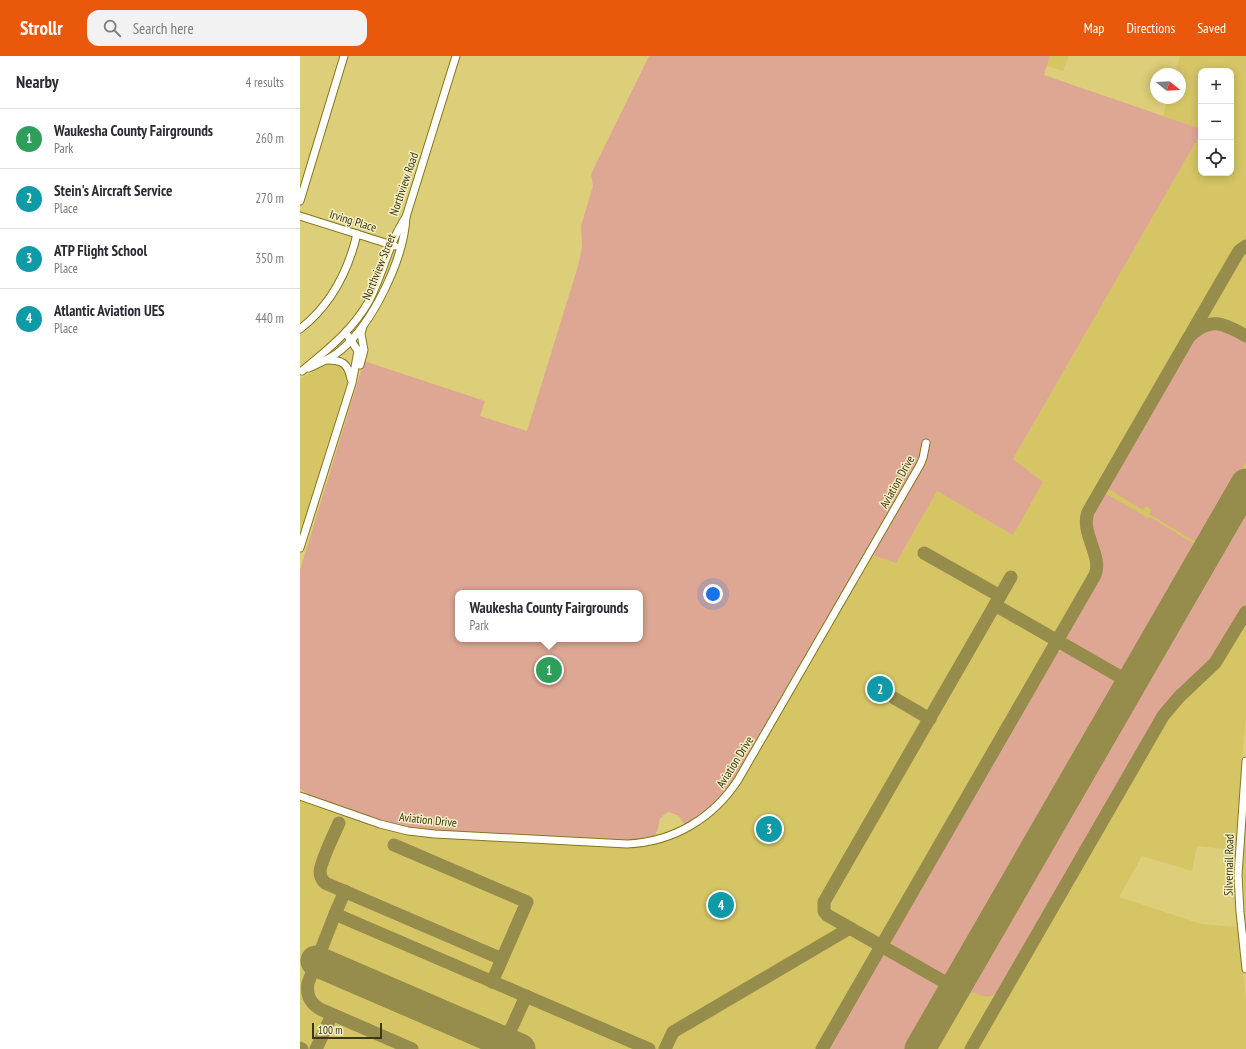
<!DOCTYPE html>
<html lang="en">
<head>
<meta charset="utf-8">
<style>
	:root { --surface:#fff; --page:#f2f2f3; --text:#2b2b33; --muted:#7c7c81; --line:#e1e1e2; --accent:#ea580c }
	body { margin:0; font-family:"PT Sans Narrow",sans-serif; background:var(--page); color:var(--text) }
	.controls { position:absolute; right:12px; top:12px; display:grid; overflow:hidden; border-radius:8px; box-shadow:0 2px 10px #0003 }
	.controls button { width:36px; height:36px; display:grid; place-items:center; padding:0; border:0; border-bottom:1px solid var(--line); background:var(--surface); color:var(--text); font:20px sans-serif }
	.compass { position:absolute; left:850px; top:12px; width:36px; height:36px; border-radius:50%; background:var(--surface); box-shadow:0 2px 10px #0003; rotate:108deg }
	.scale { position:absolute; left:12px; bottom:10px; width:70px; box-sizing:border-box; padding-left:4px; border:2px solid #3d3712; border-top:0; font-size:11px; line-height:14px; white-space:nowrap; color:#3d3712; -webkit-text-stroke:3px #f5efc6; paint-order:stroke }
	.you { position:absolute; left:413px; top:538px; width:14px; height:14px; margin:-10px; border:3px solid #fff; border-radius:50%; background:#1a73e8; box-shadow:0 0 0 6px #1a73e833 }
	.badge { display:grid; place-items:center; width:26px; height:26px; border-radius:50%; background:var(--accent); color:#fff; font-size:13px; font-weight:700 }
	.pin { position:absolute; translate:-50% -50%; border:2px solid #fff; box-shadow:0 1px 4px #0006 }
	.popup { position:absolute; left:155px; top:534px; width:188px; height:52px; box-sizing:border-box; display:grid; place-content:center; border-radius:8px; background:var(--surface); filter:drop-shadow(0 1px 3px #0005); font-size:13px; white-space:nowrap; color:var(--muted) }
	.popup b { font-size:15px; color:var(--text) }
	.popup::after { content:''; position:absolute; left:50%; top:100%; margin-left:-8px; border:8px solid transparent; border-top-color:var(--surface) }
	.list { margin:0; padding:0; list-style:none }
	h2 { display:flex; justify-content:space-between; align-items:center; height:52px; margin:0; padding:0 16px; font-size:17px }
	h2 small { font-size:13px; font-weight:400; color:var(--muted) }
	.list li { display:grid; grid-template-columns:26px 1fr auto; gap:12px; align-items:center; box-sizing:border-box; height:60px; padding:0 16px; border-top:1px solid var(--line) }
	.list b { display:block; font-size:15px; white-space:nowrap }
	.list p { margin:0; font-size:13px; white-space:nowrap; color:var(--muted) }
	.list em { font-size:13px; font-style:normal; color:var(--muted) }
	.icon { flex:none; width:22px; height:22px; fill:none; stroke:currentColor; stroke-width:2; stroke-linecap:round; stroke-linejoin:round }
	.map { position:relative; flex:none; width:946px; height:993px; overflow:hidden }
	header { display:flex; align-items:center; gap:24px; box-sizing:border-box; height:56px; padding:0 20px; background:var(--accent); color:#fff }
	header strong { font-size:19px }
	nav { display:flex; gap:22px; margin-inline-start:auto; font-size:14px }
	.search { width:280px; height:36px; background:var(--page); display:flex; align-items:center; gap:10px; box-sizing:border-box; padding:0 14px; border-radius:12px; color:var(--muted); font-size:15px }
	main { display:flex }
	aside { flex:1; background:var(--surface) }
	.map>svg:first-child { display:block }
	.built { fill:#d5c565 }
	.green { fill:#dea794; fill-rule:evenodd }
	.lines { fill:none; stroke-linecap:round; stroke-linejoin:round }
	.taxiway { stroke:#968c4c; stroke-width:13 }
	.runway { stroke:#968c4c; stroke-width:31 }
	.minor-casing { stroke:#857619; stroke-width:9 }
	.minor { stroke:#fff; stroke-width:7 }
	.labels { text-anchor:middle; stroke-width:3; stroke-linejoin:round; paint-order:stroke }
	.street-label { font-size:12px; fill:#3d3712; stroke:#f5efc6 }
</style>
</head>
<body>
<header>
<strong>Strollr</strong>
<div class="search"><svg class="icon" aria-label="search" viewBox="0 0 24 24"><circle cx="10" cy="10" r="6"/><path d="M15 15l6 6"/></svg>Search here</div>
<nav><a>Map</a><a>Directions</a><a>Saved</a></nav>
</header>
<main>
<aside>
<h2>Nearby<small>4 results</small></h2>
<ul class="list">
<li><span class="badge" style="background:#2e9e5b">1</span><div><b>Waukesha County Fairgrounds</b><p>Park</p></div><em>260 m</em></li>
<li><span class="badge" style="background:#0f9aa8">2</span><div><b>Stein's Aircraft Service</b><p>Place</p></div><em>270 m</em></li>
<li><span class="badge" style="background:#0f9aa8">3</span><div><b>ATP Flight School</b><p>Place</p></div><em>350 m</em></li>
<li><span class="badge" style="background:#0f9aa8">4</span><div><b>Atlantic Aviation UES</b><p>Place</p></div><em>440 m</em></li>
</ul>
</aside>
<div class="map">
<svg width="946" height="993" viewBox="0 0 946 993">
	<rect width="100%" height="100%" fill="#ddcf79"/>
	<g class="built">
		<path d="M 750,0 L 769,0 L 763,15 L 747,10 Z"/>
		<path d="M 880,0 L 946,0 L 946,663 L 944,679 L 935,794 L 897,790 L 892,815 L 842,800 L 819,841 L 901,868 L 938,871 L 946,945 L 946,993 L 0,993 L 0,744 L 69,768 L 113,779 L 359,786 L 375,781 L 391,774 L 404,766 L 414,758 L 433,738 L 572,499 L 596,507 L 637,435 L 713,479 L 713,403 L 901,77 L 901,117 L 931,117 L 931,15 L 901,15 L 901,73 L 863,60 L 868,42 L 880,42 L 880,18 L 875,18 Z"/>
		<path d="M 37,306 L 46,312 L 48,324 L 0,479 L 0,323 L 29,307 Z"/>
		<path d="M 946,776 L 946,867 L 943,809 Z"/>
	</g>
	<g class="green">
		<path d="M 349,0 L 750,0 L 744,19 L 901,73 L 901,77 L 713,403 L 743,426 L 713,479 L 637,435 L 596,507 L 566,497 L 431,731 L 412,752 L 385,770 L 379,760 L 369,756 C 353,763 363,772 353,781 L 329,785 L 118,773 L 78,764 L 16,743 L 0,733 L 0,514 L 64,305 L 185,345 L 180,360 L 227,375 L 278,210 L 282,192 L 281,170 L 293,130 L 291,118 ZM 158,537 L 340,537 L 340,583 L 158,583 Z"/>
		<path d="M 914,272 L 927,274 L 946,285 L 946,406 L 899,488 L 849,458 L 852,454 L 846,450 L 843,454 L 807,432 L 893,284 L 903,275 Z"/>
		<path d="M 804,437 L 845,460 L 844,461 L 847,462 L 850,461 L 898,490 L 829,610 C 824,614 821,615 814,613 L 772,589 C 766,585 766,580 768,574 L 800,518 L 801,508 L 790,463 Z"/>
		<path d="M 946,449 L 946,547 L 921,591 L 910,607 L 872,641 L 862,654 L 698,936 C 689,943 683,941 673,936 L 672,938 L 666,934 Z"/>
		<path d="M 760,595 L 768,596 L 810,621 L 815,626 L 814,634 L 653,915 L 645,920 L 639,918 L 594,892 L 591,884 L 592,879 L 753,600 Z"/>
		<path d="M 586,900 L 592,901 L 635,926 L 640,932 L 639,939 L 608,993 L 527,993 L 577,905 L 581,901 Z"/>
	</g>
	<g class="lines">
		<g class="taxiway">
			<path d="M 892,276 L 939,195 L 946,190"/>
			<path d="M 624,497 L 700,540"/>
			<path d="M 695,549 L 831,627"/>
			<path d="M 594,642 L 630,663"/>
			<path d="M 39,767 C 35,776 20,807 20,816 C 20,820 22,824 25,827 L 202,903"/>
			<path d="M 94,789 L 227,846 L 192,926"/>
			<path d="M 35,858 L 45,835"/>
			<path d="M 655,932 L 527,859 L 524,855 L 524,846 L 711,521"/>
			<path d="M 0,992 L 2,993"/>
			<path d="M 16,993 L 32,959"/>
			<path d="M 112,993 L 20,953 C 10,947 6,939 8,927 L 35,858 L 349,993"/>
			<path d="M 202,993 L 226,940"/>
			<path d="M 365,993 L 373,976 L 550,872"/>
			<path d="M 522,993 L 795,519 C 803,500 780,477 788,456 L 889,281 C 909,260 924,267 946,280"/>
			<path d="M 671,993 L 863,660 L 879,641 L 915,607 L 946,556"/>
		</g>
		<g class="runway">
			<path d="M 16,905 L 220,993"/>
			<path d="M 620,993 L 946,428"/>
		</g>
		<g class="minor-casing">
			<g id="minor">
				<path d="M 0,145 L 44,0"/>
				<path d="M 0,160 L 95,190"/>
				<path d="M 0,273 C 31,249 48,216 57,178"/>
				<path d="M 27,304 C 42,304 48,307 51,323"/>
				<path d="M 60,309 L 64,294 L 61,278 L 63,270"/>
				<path d="M 9,312 C 20,307 32,302 41,294 C 73,267 104,203 106,161"/>
				<path d="M 2,315 C 28,293 52,275 69,245 C 83,218 89,186 106,161 L 156,0"/>
				<path d="M 0,492 L 52,327 L 58,295 L 46,277"/>
				<path d="M 946,705 L 938,819 L 940,856 L 946,913"/>
				<path d="M 0,740 L 80,768 L 108,775 L 135,778 L 327,788 C 374,786 413,762 438,724 L 620,409 L 623,402 L 626,387"/>
			</g>
		</g>
		<use href="#minor" class="minor"/>
	</g>
	<g class="labels">
		<g class="street-label">
			<text transform="translate(104 128) rotate(-71)" y="4">Northview Road</text>
			<text transform="translate(53 165) rotate(17)" y="4">Irving Place</text>
			<text transform="translate(79 211) rotate(-68)" y="4">Northview Street</text>
			<text transform="translate(597 426) rotate(-61)" y="4">Aviation Drive</text>
			<text transform="translate(435 706) rotate(-58)" y="4">Aviation Drive</text>
			<text transform="translate(128 764) rotate(6)" y="4">Aviation Drive</text>
			<text transform="translate(929 809) rotate(-89)" y="4">Silvernail Road</text>
		</g>
	</g>
</svg>
<div class="controls">
<button>+</button>
<button>−</button>
<button><svg class="icon" aria-label="locate" viewBox="0 0 24 24"><circle cx="12" cy="12" r="6"/><path d="M12 2v4M12 18v4M2 12h4M18 12h4"/></svg></button>
</div>
<svg class="compass" viewBox="-18 -18 36 36"><path d="M0-13l5 13h-10z" fill="#e53935"/><path d="M0 13l5-13h-10z" fill="#7c7c81"/></svg>
<div class="scale">100 m</div>
<div class="you"></div>
<div class="pin badge" style="left:249px;top:614px;background:#2e9e5b">1</div>
<div class="popup"><b>Waukesha County Fairgrounds</b>Park</div>
<div class="pin badge" style="left:580px;top:633px;background:#0f9aa8">2</div>
<div class="pin badge" style="left:469px;top:773px;background:#0f9aa8">3</div>
<div class="pin badge" style="left:421px;top:849px;background:#0f9aa8">4</div>
</div>
</main>
</body>
</html>
